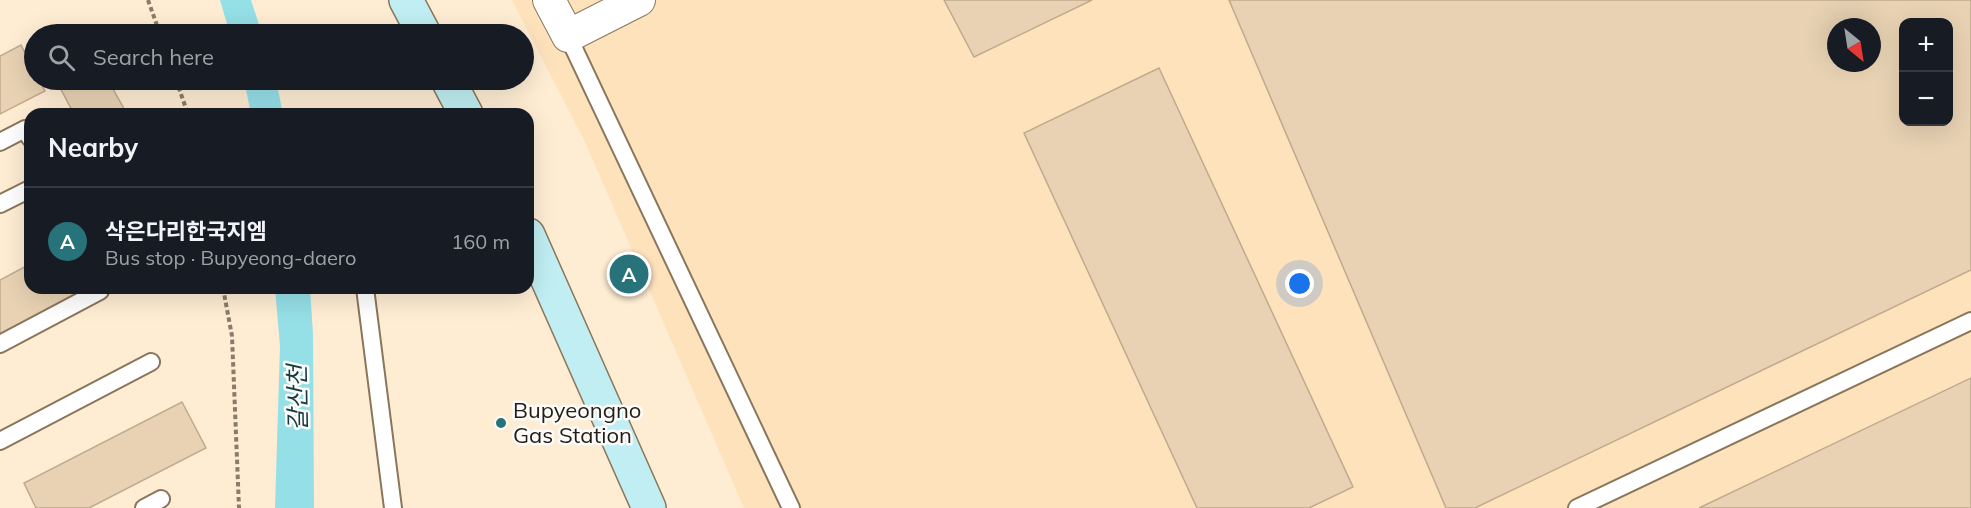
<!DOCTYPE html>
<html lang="en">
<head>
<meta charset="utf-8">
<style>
	:root { --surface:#171b24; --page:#20242c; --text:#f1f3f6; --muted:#9ea1a6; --line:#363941; --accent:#287279 }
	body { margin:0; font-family:Mulish,"Noto Sans KR",sans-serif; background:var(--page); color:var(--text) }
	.controls { position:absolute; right:18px; top:18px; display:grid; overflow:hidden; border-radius:12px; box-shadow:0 6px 24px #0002 }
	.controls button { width:54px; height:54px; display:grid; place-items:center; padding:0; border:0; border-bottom:2px solid var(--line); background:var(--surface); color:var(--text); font:30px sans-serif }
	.compass { position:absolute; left:1827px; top:18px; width:54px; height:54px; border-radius:50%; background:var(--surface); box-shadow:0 6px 24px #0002; rotate:150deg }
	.you { position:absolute; left:1300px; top:284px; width:21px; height:21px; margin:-15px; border:4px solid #fff; border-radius:50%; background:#1a73e8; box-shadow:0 0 0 9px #1a73e833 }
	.badge { display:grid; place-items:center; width:39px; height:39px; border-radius:50%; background:var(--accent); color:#fff; font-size:20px; font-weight:700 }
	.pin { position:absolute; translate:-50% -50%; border:3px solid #fff; box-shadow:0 2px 6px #0006 }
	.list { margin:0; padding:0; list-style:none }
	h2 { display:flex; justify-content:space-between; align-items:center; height:78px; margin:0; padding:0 24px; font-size:26px }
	h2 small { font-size:20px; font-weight:400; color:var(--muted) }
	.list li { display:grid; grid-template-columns:39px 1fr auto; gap:18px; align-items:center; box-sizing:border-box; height:108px; padding:0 24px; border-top:2px solid var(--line) }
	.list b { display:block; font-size:22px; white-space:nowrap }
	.list p { margin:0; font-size:20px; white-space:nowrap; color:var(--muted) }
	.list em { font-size:20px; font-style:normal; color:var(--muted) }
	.icon { flex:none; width:33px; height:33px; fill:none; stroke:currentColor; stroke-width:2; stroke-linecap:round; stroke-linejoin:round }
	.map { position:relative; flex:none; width:1971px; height:508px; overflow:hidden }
	.search { position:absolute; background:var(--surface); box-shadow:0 6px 24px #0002; left:24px; top:24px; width:510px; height:66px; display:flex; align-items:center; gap:15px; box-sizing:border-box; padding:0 21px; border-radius:33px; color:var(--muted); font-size:22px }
	.panel { position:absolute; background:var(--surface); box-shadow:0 6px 24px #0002; left:24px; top:108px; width:510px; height:186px; border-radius:18px }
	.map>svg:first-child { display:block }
	.built { fill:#fde2bc; fill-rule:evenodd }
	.water { fill:#95dfe7 }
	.building { fill:#e8d2b3; stroke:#bfaa8c; stroke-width:1.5; fill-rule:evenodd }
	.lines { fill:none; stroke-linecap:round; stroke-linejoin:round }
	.lane-casing { stroke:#8a765a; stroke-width:20 }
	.street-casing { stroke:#8a765a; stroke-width:34 }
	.secondary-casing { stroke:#8a765a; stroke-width:36 }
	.path { stroke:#897c6a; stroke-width:4; stroke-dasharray:4.5 3; stroke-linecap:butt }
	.lane { stroke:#fff; stroke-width:16 }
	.street { stroke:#fff; stroke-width:32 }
	.secondary { stroke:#c0eef2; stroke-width:33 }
	.poi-dot { fill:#287279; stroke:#fcfcfc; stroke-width:2 }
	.labels { text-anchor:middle; stroke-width:5; stroke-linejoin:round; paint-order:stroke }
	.poi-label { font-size:22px; fill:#251d11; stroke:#fcfcfc; text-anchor:start }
	.water-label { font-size:24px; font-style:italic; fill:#173b3f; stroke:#fcfcfc }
</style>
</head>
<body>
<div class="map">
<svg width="1971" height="508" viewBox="0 0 1971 508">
	<rect width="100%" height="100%" fill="#feecd3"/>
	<path class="built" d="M 512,0 L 1971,0 L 1971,508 L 744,508 L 585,142 ZM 1904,22 L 1948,22 L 1948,122 L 1904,122 ZM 1836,27 L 1872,27 L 1872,63 L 1836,63 Z"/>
	<g class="water">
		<path d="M 220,0 L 251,0 L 262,34 L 230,34 Z"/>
		<path d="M 244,80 L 276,80 L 283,114 L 251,114 Z"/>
		<path d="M 275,288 L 310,288 L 313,334 L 314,508 L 275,508 L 280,346 Z"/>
	</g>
	<g class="building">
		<path d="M 944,0 L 1092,0 L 974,57 Z"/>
		<path d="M 1229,0 L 1971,0 L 1971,270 L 1475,508 L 1446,508 ZM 1904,22 L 1948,22 L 1948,122 L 1904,122 ZM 1836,27 L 1872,27 L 1872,63 L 1836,63 Z"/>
		<path d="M 21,45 L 34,71 L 34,80 L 39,80 L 45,91 L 0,114 L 0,56 Z"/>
		<path d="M 1159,68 L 1353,487 L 1309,508 L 1197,508 L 1024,133 Z"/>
		<path d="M 56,80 L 108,80 L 127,114 L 74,114 Z"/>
		<path d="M 30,264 L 30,288 L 96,288 L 0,339 L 0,280 Z"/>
		<path d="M 1971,378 L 1971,508 L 1699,508 Z"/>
		<path d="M 182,402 L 206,448 L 89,508 L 36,508 L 24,483 Z"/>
	</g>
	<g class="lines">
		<g class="lane-casing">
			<g id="lane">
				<path d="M 568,36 L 791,508"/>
				<path d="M 0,142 L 25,129 L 30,138"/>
				<path d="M 0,204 L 30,189"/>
				<path d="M 365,288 L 393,508"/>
				<path d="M 0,344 L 100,291"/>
				<path d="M 0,441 L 151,362"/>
				<path d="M 144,508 L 161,499"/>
				<path d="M 1577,508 L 1971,321"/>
			</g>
		</g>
		<g class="street-casing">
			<path id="street" d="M 549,0 L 568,36 L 639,0"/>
		</g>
		<g class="secondary-casing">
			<g id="secondary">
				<path d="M 406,0 L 424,34"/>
				<path d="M 448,80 L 466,114"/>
				<path d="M 528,235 L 649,508"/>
			</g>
		</g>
		<g class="path">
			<path d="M 148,0 L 160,34"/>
			<path d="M 176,80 L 188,114"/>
			<path d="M 223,288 L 232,336 L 239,508"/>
		</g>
		<use href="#lane" class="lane"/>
		<use href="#street" class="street"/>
		<use href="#secondary" class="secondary"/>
	</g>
	<circle class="poi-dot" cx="501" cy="423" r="6"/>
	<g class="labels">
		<g class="poi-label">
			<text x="513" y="418">Bupyeongno<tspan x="513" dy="25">Gas Station</tspan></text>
		</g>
		<g class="water-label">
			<text transform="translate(298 398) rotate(-91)" y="8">갈산천</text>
		</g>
	</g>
</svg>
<div class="controls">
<button>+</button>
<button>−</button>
</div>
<svg class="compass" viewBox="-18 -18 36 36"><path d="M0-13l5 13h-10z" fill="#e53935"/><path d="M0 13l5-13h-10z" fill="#9ea1a6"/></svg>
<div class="you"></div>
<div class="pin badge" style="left:629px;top:274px">A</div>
<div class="search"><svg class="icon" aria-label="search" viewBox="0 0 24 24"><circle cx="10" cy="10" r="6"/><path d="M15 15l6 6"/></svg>Search here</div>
<section class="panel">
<h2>Nearby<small></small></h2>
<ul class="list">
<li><span class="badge">A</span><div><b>삭은다리한국지엠</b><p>Bus stop · Bupyeong-daero</p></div><em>160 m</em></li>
</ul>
</section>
</div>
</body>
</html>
